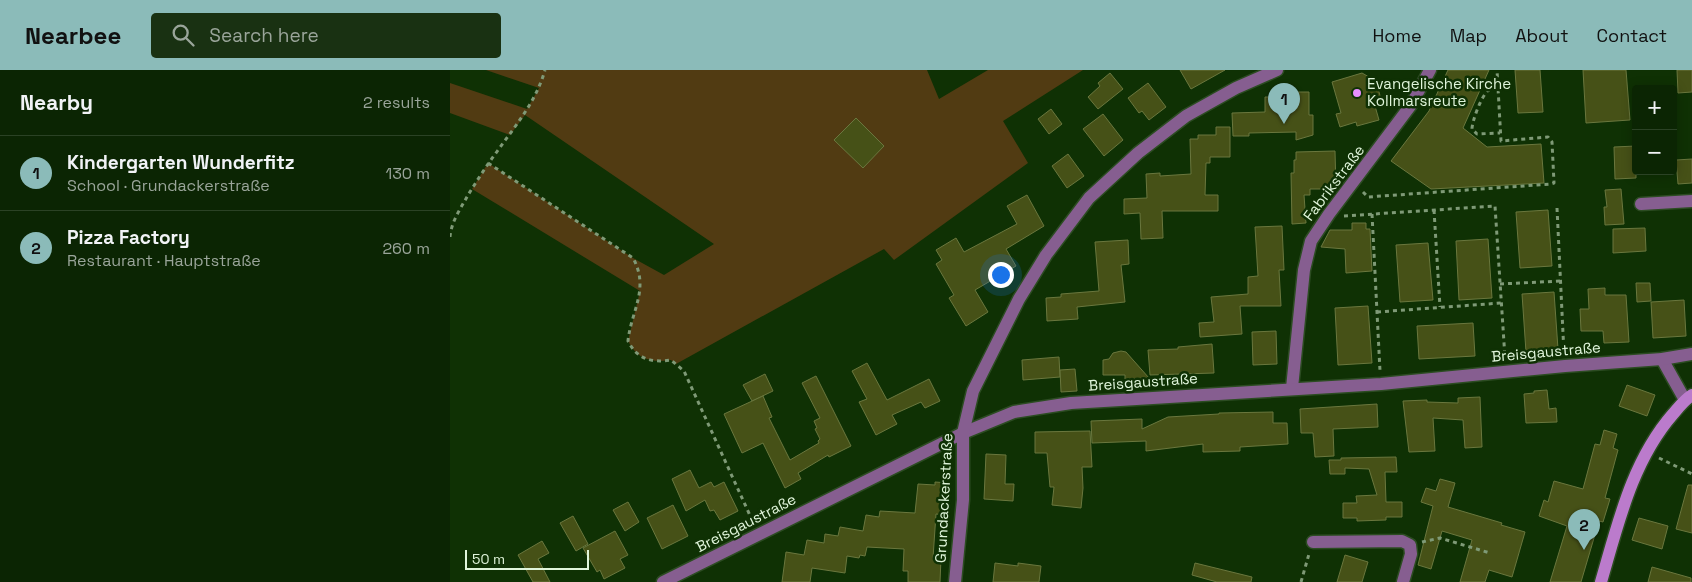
<!DOCTYPE html>
<html lang="en">
<head>
<meta charset="utf-8">
<style>
	:root { --surface:#0b2503; --page:#193112; --text:#f1f3f6; --muted:#9aa59a; --line:#2b4225; --accent:#8bbbb9 }
	body { margin:0; font-family:"Space Grotesk",sans-serif; background:var(--page); color:var(--text) }
	.controls { position:absolute; right:15px; top:15px; display:grid; overflow:hidden; border-radius:5px; box-shadow:0 2px 12px #0003 }
	.controls button { width:45px; height:45px; display:grid; place-items:center; padding:0; border:0; border-bottom:1px solid var(--line); background:var(--surface); color:var(--text); font:25px sans-serif }
	.scale { position:absolute; left:15px; bottom:12px; width:124px; box-sizing:border-box; padding-left:5px; border:2px solid #e0f5db; border-top:0; font-size:14px; line-height:18px; white-space:nowrap; color:#e0f5db; -webkit-text-stroke:4px #0f3104; paint-order:stroke }
	.you { position:absolute; left:550px; top:204px; width:18px; height:18px; margin:-12px; border:4px solid #fff; border-radius:50%; background:#1a73e8; box-shadow:0 0 0 8px #1a73e833 }
	.badge { display:grid; place-items:center; width:32px; height:32px; border-radius:50%; background:var(--accent); color:#111; font-size:16px; font-weight:700 }
	.pin { position:absolute; translate:-50% -41px; filter:drop-shadow(0 1px 2px #0008) }
	.pin::after { content:''; position:absolute; top:26px; width:18px; height:15px; background:inherit; clip-path:polygon(0 0,100% 0,50% 100%) }
	.list { margin:0; padding:0; list-style:none }
	h2 { display:flex; justify-content:space-between; align-items:center; height:65px; margin:0; padding:0 20px; font-size:21px }
	h2 small { font-size:16px; font-weight:400; color:var(--muted) }
	.list li { display:grid; grid-template-columns:32px 1fr auto; gap:15px; align-items:center; box-sizing:border-box; height:75px; padding:0 20px; border-top:1px solid var(--line) }
	.list b { display:block; font-size:19px; white-space:nowrap }
	.list p { margin:0; font-size:16px; white-space:nowrap; color:var(--muted) }
	.list em { font-size:16px; font-style:normal; color:var(--muted) }
	.icon { flex:none; width:28px; height:28px; fill:none; stroke:currentColor; stroke-width:2; stroke-linecap:round; stroke-linejoin:round }
	.map { position:relative; flex:none; width:1242px; height:512px; overflow:hidden }
	header { display:flex; align-items:center; gap:30px; box-sizing:border-box; height:70px; padding:0 25px; background:var(--accent); color:#111 }
	header strong { font-size:24px }
	nav { display:flex; gap:28px; margin-inline-start:auto; font-size:18px }
	.search { width:350px; height:45px; background:var(--page); display:flex; align-items:center; gap:12px; box-sizing:border-box; padding:0 18px; border-radius:5px; color:var(--muted); font-size:19px }
	main { display:flex }
	aside { flex:1; background:var(--surface) }
	.map>svg:first-child { display:block }
	.green { fill:#513b12 }
	.building { fill:#465117; stroke:#6a773e }
	.lines { fill:none; stroke-linecap:round; stroke-linejoin:round }
	.street-casing { stroke:#2c4c22; stroke-width:15 }
	.secondary-casing { stroke:#2c4c22; stroke-width:15 }
	.path { stroke:#7f9a77; stroke-width:3; stroke-dasharray:4 4; stroke-linecap:butt }
	.street { stroke:#865e90; stroke-width:12 }
	.secondary { stroke:#bb7bcc; stroke-width:12 }
	.poi-dot { fill:#e88eff; stroke:#0f3104; stroke-width:2 }
	.labels { text-anchor:middle; stroke-width:5; stroke-linejoin:round; paint-order:stroke }
	.poi-label { font-size:15px; fill:#e0f5db; stroke:#0f3104; text-anchor:start }
	.street-label { font-size:15px; fill:#e0f5db; stroke:#0f3104 }
</style>
</head>
<body>
<header>
<strong>Nearbee</strong>
<div class="search"><svg class="icon" aria-label="search" viewBox="0 0 24 24"><circle cx="10" cy="10" r="6"/><path d="M15 15l6 6"/></svg>Search here</div>
<nav><a>Home</a><a>Map</a><a>About</a><a>Contact</a></nav>
</header>
<main>
<aside>
<h2>Nearby<small>2 results</small></h2>
<ul class="list">
<li><span class="badge">1</span><div><b>Kindergarten Wunderfitz</b><p>School · Grundackerstraße</p></div><em>130 m</em></li>
<li><span class="badge">2</span><div><b>Pizza Factory</b><p>Restaurant · Hauptstraße</p></div><em>260 m</em></li>
</ul>
</aside>
<div class="map">
<svg width="1242" height="512" viewBox="0 0 1242 512">
	<rect width="100%" height="100%" fill="#0f3104"/>
	<path class="green" d="M 36,0 L 477,0 L 489,29 L 538,0 L 633,0 L 553,51 L 578,93 L 444,190 L 434,179 L 226,294 L 221,290 C 201,293 187,289 178,271 L 190,221 L 22,119 L 38,93 L 183,188 L 214,205 L 264,174 L 75,45 L 60,65 L 0,43 L 0,13 L 77,39 L 89,18 Z"/>
	<g class="building">
		<path d="M 730,0 L 775,0 L 741,19 Z"/>
		<path d="M 998,0 L 1039,0 L 1013,58 L 1037,77 L 1091,74 L 1094,113 L 981,119 L 941,91 L 979,41 Z"/>
		<path d="M 1065,0 L 1090,0 L 1093,42 L 1068,43 Z"/>
		<path d="M 1133,0 L 1176,0 L 1180,50 L 1136,53 Z"/>
		<path d="M 1227,0 L 1242,0 L 1242,22 L 1228,23 Z"/>
		<path d="M 660,3 L 673,19 L 648,39 L 638,27 L 650,16 L 648,13 Z"/>
		<path d="M 912,3 L 926,11 L 932,33 L 925,36 L 929,50 L 907,56 L 906,52 L 890,57 L 886,44 L 891,43 L 882,12 Z"/>
		<path d="M 698,13 L 716,37 L 699,50 L 692,41 L 689,43 L 678,28 Z"/>
		<path d="M 830,22 L 859,22 L 859,45 L 863,45 L 863,65 L 846,70 L 846,62 L 799,63 L 799,66 L 783,66 L 782,43 L 815,42 L 815,27 L 830,27 Z"/>
		<path d="M 601,39 L 612,54 L 599,64 L 588,49 Z"/>
		<path d="M 653,44 L 673,70 L 654,86 L 633,59 Z"/>
		<path d="M 406,48 L 434,76 L 413,98 L 384,70 Z"/>
		<path d="M 766,57 L 780,57 L 780,87 L 760,87 L 760,93 L 756,93 L 755,125 L 768,125 L 768,141 L 712,141 L 713,168 L 691,169 L 690,143 L 674,144 L 674,129 L 697,128 L 696,104 L 710,103 L 710,106 L 741,104 L 740,69 L 748,69 L 748,65 L 766,65 Z"/>
		<path d="M 1186,76 L 1186,108 L 1165,109 L 1164,77 Z"/>
		<path d="M 885,81 L 886,119 L 860,119 L 860,125 L 854,125 L 856,153 L 842,154 L 841,103 L 844,103 L 844,90 L 846,90 L 846,82 Z"/>
		<path d="M 618,84 L 634,106 L 617,118 L 602,96 Z"/>
		<path d="M 1242,89 L 1242,113 L 1228,114 L 1226,90 Z"/>
		<path d="M 1171,119 L 1174,154 L 1155,155 L 1154,137 L 1157,137 L 1155,120 Z"/>
		<path d="M 577,125 L 594,156 L 556,179 L 566,196 L 525,220 L 538,242 L 516,256 L 499,228 L 504,225 L 486,194 L 492,190 L 486,180 L 506,168 L 514,182 L 567,154 L 557,136 Z"/>
		<path d="M 1098,140 L 1102,196 L 1070,198 L 1066,142 Z"/>
		<path d="M 902,153 L 916,153 L 916,159 L 920,159 L 922,201 L 896,203 L 895,179 L 871,177 L 880,160 L 902,160 Z"/>
		<path d="M 832,156 L 834,200 L 829,200 L 831,236 L 790,236 L 792,264 L 750,267 L 749,253 L 764,252 L 761,227 L 798,224 L 798,207 L 808,206 L 805,157 Z"/>
		<path d="M 1195,158 L 1196,181 L 1163,183 L 1163,159 Z"/>
		<path d="M 1038,169 L 1042,228 L 1009,230 L 1006,171 Z"/>
		<path d="M 678,170 L 679,194 L 671,195 L 675,232 L 627,237 L 628,249 L 597,251 L 596,228 L 611,227 L 611,224 L 649,221 L 645,172 Z"/>
		<path d="M 978,173 L 983,230 L 950,232 L 946,175 Z"/>
		<path d="M 1186,213 L 1200,213 L 1201,231 L 1187,232 Z"/>
		<path d="M 1155,218 L 1155,225 L 1176,225 L 1179,272 L 1154,273 L 1153,261 L 1131,261 L 1130,239 L 1139,239 L 1138,219 Z"/>
		<path d="M 1104,222 L 1108,279 L 1076,282 L 1072,224 Z"/>
		<path d="M 1234,230 L 1236,266 L 1203,268 L 1201,232 Z"/>
		<path d="M 918,236 L 922,293 L 888,295 L 885,238 Z"/>
		<path d="M 1023,253 L 1025,286 L 969,289 L 967,256 Z"/>
		<path d="M 826,261 L 827,294 L 803,295 L 802,262 Z"/>
		<path d="M 762,274 L 764,303 L 700,305 L 698,280 L 728,279 L 728,277 Z"/>
		<path d="M 671,281 L 676,282 L 699,308 L 675,309 L 675,305 L 653,305 L 653,290 L 659,289 L 663,283 Z"/>
		<path d="M 609,287 L 610,307 L 573,310 L 572,290 Z"/>
		<path d="M 417,293 L 437,330 L 479,309 L 490,331 L 475,338 L 471,332 L 442,345 L 447,354 L 426,365 L 409,332 L 417,329 L 402,301 Z"/>
		<path d="M 625,299 L 627,321 L 611,322 L 610,300 Z"/>
		<path d="M 315,304 L 323,321 L 302,331 L 293,315 Z"/>
		<path d="M 366,306 L 401,376 L 379,387 L 378,385 L 348,403 L 351,409 L 335,418 L 313,373 L 292,383 L 274,344 L 313,326 L 322,347 L 319,348 L 340,390 L 369,373 L 368,371 L 370,369 L 365,359 L 367,358 L 364,351 L 370,348 L 352,313 Z"/>
		<path d="M 1177,315 L 1205,325 L 1197,346 L 1169,336 Z"/>
		<path d="M 1097,320 L 1099,339 L 1106,338 L 1107,352 L 1076,353 L 1074,324 L 1084,323 L 1084,321 Z"/>
		<path d="M 1030,327 L 1032,377 L 1015,378 L 1013,350 L 983,348 L 985,381 L 959,382 L 953,331 L 977,330 L 977,332 L 1008,333 L 1008,328 Z"/>
		<path d="M 927,334 L 928,357 L 883,359 L 884,386 L 865,387 L 863,363 L 851,363 L 850,339 Z"/>
		<path d="M 823,342 L 823,353 L 837,353 L 838,374 L 790,377 L 790,381 L 753,382 L 753,374 L 696,381 L 696,371 L 642,373 L 641,351 L 692,349 L 692,359 L 718,347 L 769,344 L 769,343 Z"/>
		<path d="M 1154,360 L 1167,364 L 1163,378 L 1168,380 L 1155,428 L 1160,429 L 1153,452 L 1149,451 L 1131,512 L 1100,512 L 1117,456 L 1089,446 L 1094,430 L 1098,432 L 1104,411 L 1133,419 L 1145,374 L 1150,375 Z"/>
		<path d="M 640,361 L 642,397 L 632,397 L 633,418 L 631,438 L 602,435 L 604,417 L 600,417 L 597,383 L 585,383 L 585,362 Z"/>
		<path d="M 536,384 L 556,385 L 555,414 L 564,414 L 563,431 L 534,429 Z"/>
		<path d="M 946,387 L 947,402 L 935,402 L 936,432 L 952,432 L 952,447 L 936,447 L 936,450 L 907,451 L 907,448 L 893,448 L 893,433 L 907,433 L 906,426 L 927,425 L 919,399 L 895,398 L 895,404 L 880,404 L 879,390 L 891,390 L 891,388 Z"/>
		<path d="M 240,400 L 249,418 L 261,412 L 264,417 L 274,412 L 288,441 L 270,450 L 264,440 L 260,441 L 255,430 L 236,441 L 222,409 Z"/>
		<path d="M 990,409 L 1005,413 L 998,437 L 1052,453 L 1051,455 L 1075,462 L 1062,507 L 1039,500 L 1035,512 L 1010,512 L 1022,470 L 992,461 L 981,499 L 968,495 L 983,436 L 971,432 L 976,418 L 986,421 Z"/>
		<path d="M 485,412 L 499,413 L 496,445 L 486,444 L 483,488 L 491,488 L 490,512 L 458,512 L 458,501 L 453,501 L 454,479 L 417,477 L 415,486 L 410,485 L 409,488 L 397,486 L 395,503 L 362,498 L 360,512 L 332,512 L 336,482 L 354,485 L 357,470 L 374,473 L 375,464 L 388,466 L 390,457 L 413,461 L 416,445 L 429,447 L 430,441 L 465,443 L 468,414 L 485,415 Z"/>
		<path d="M 1238,415 L 1242,415 L 1242,463 L 1226,459 Z"/>
		<path d="M 178,432 L 189,452 L 175,461 L 163,440 Z"/>
		<path d="M 223,435 L 238,466 L 212,479 L 197,448 Z"/>
		<path d="M 123,446 L 138,474 L 126,481 L 110,453 Z"/>
		<path d="M 1189,448 L 1218,456 L 1212,479 L 1182,470 Z"/>
		<path d="M 165,461 L 178,485 L 170,489 L 175,498 L 154,509 L 150,500 L 147,502 L 133,478 Z"/>
		<path d="M 92,471 L 99,483 L 88,489 L 100,512 L 83,512 L 68,485 Z"/>
		<path d="M 895,485 L 918,492 L 912,512 L 887,512 Z"/>
		<path d="M 545,493 L 568,496 L 568,493 L 591,496 L 589,512 L 543,512 Z"/>
		<path d="M 745,493 L 802,507 L 801,512 L 767,512 L 742,505 Z"/>
		<path d="M 1202,497 L 1241,508 L 1241,512 L 1198,512 Z"/>
	</g>
	<g class="lines">
		<g class="street-casing">
			<g id="street">
				<path d="M 1191,134 L 1242,131"/>
				<path d="M 1212,289 L 1235,330"/>
				<path d="M 842,318 L 854,200 L 861,171 L 879,144 L 961,35 L 980,0"/>
				<path d="M 863,472 L 952,471 L 960,475 L 961,484 L 953,512"/>
				<path d="M 213,512 L 513,363 L 564,342 L 621,333 L 931,314 L 1115,296 L 1212,289 L 1242,284"/>
				<path d="M 505,512 L 513,430 L 513,363 L 523,321 L 569,229 L 596,185 L 639,128 L 688,83 L 736,46 L 786,18 L 827,0"/>
			</g>
		</g>
		<g class="secondary-casing">
			<path id="secondary" d="M 1151,512 C 1168,454 1182,391 1223,344 C 1229,337 1234,330 1242,325"/>
		</g>
		<g class="path">
			<path d="M 1048,19 C 1047,19 1040,20 1039,20 C 1032,24 1022,51 1022,59 L 1027,64 L 1050,63"/>
			<path d="M 38,93 L 183,188 C 200,219 181,241 178,271 C 187,289 201,293 221,290 L 234,301 L 303,452"/>
			<path d="M 913,122 L 918,127 L 1101,114 L 1104,113 L 1102,72 L 1098,67 L 1051,71 L 1047,0"/>
			<path d="M 1107,138 L 1114,284"/>
			<path d="M 984,140 L 990,237"/>
			<path d="M 922,144 L 930,301"/>
			<path d="M 894,146 L 1045,136 L 1055,288"/>
			<path d="M 0,167 C 1,152 11,138 18,125 C 27,111 36,96 46,83 C 65,56 86,32 95,0"/>
			<path d="M 1050,214 L 1111,211"/>
			<path d="M 927,242 L 1051,233"/>
			<path d="M 1209,388 L 1242,404"/>
			<path d="M 972,472 L 990,468 L 1040,483"/>
			<path d="M 851,512 L 859,484"/>
		</g>
		<use href="#street" class="street"/>
		<use href="#secondary" class="secondary"/>
	</g>
	<circle class="poi-dot" cx="907" cy="23" r="5"/>
	<g class="labels">
		<g class="poi-label">
			<text x="917" y="19">Evangelische Kirche<tspan x="917" dy="17">Kollmarsreute</tspan></text>
		</g>
		<g class="street-label">
			<text transform="translate(884 113) rotate(-53)" y="5">Fabrikstraße</text>
			<text transform="translate(1096 282) rotate(-5)" y="5">Breisgaustraße</text>
			<text transform="translate(693 312) rotate(-4)" y="5">Breisgaustraße</text>
			<text transform="translate(494 428) rotate(-87)" y="5">Grundackerstraße</text>
			<text transform="translate(296 453) rotate(-27)" y="5">Breisgaustraße</text>
		</g>
	</g>
</svg>
<div class="controls">
<button>+</button>
<button>−</button>
</div>
<div class="scale">50 m</div>
<div class="you"></div>
<div class="pin badge" style="left:834px;top:54px">1</div>
<div class="pin badge" style="left:1134px;top:480px">2</div>
</div>
</main>
</body>
</html>
